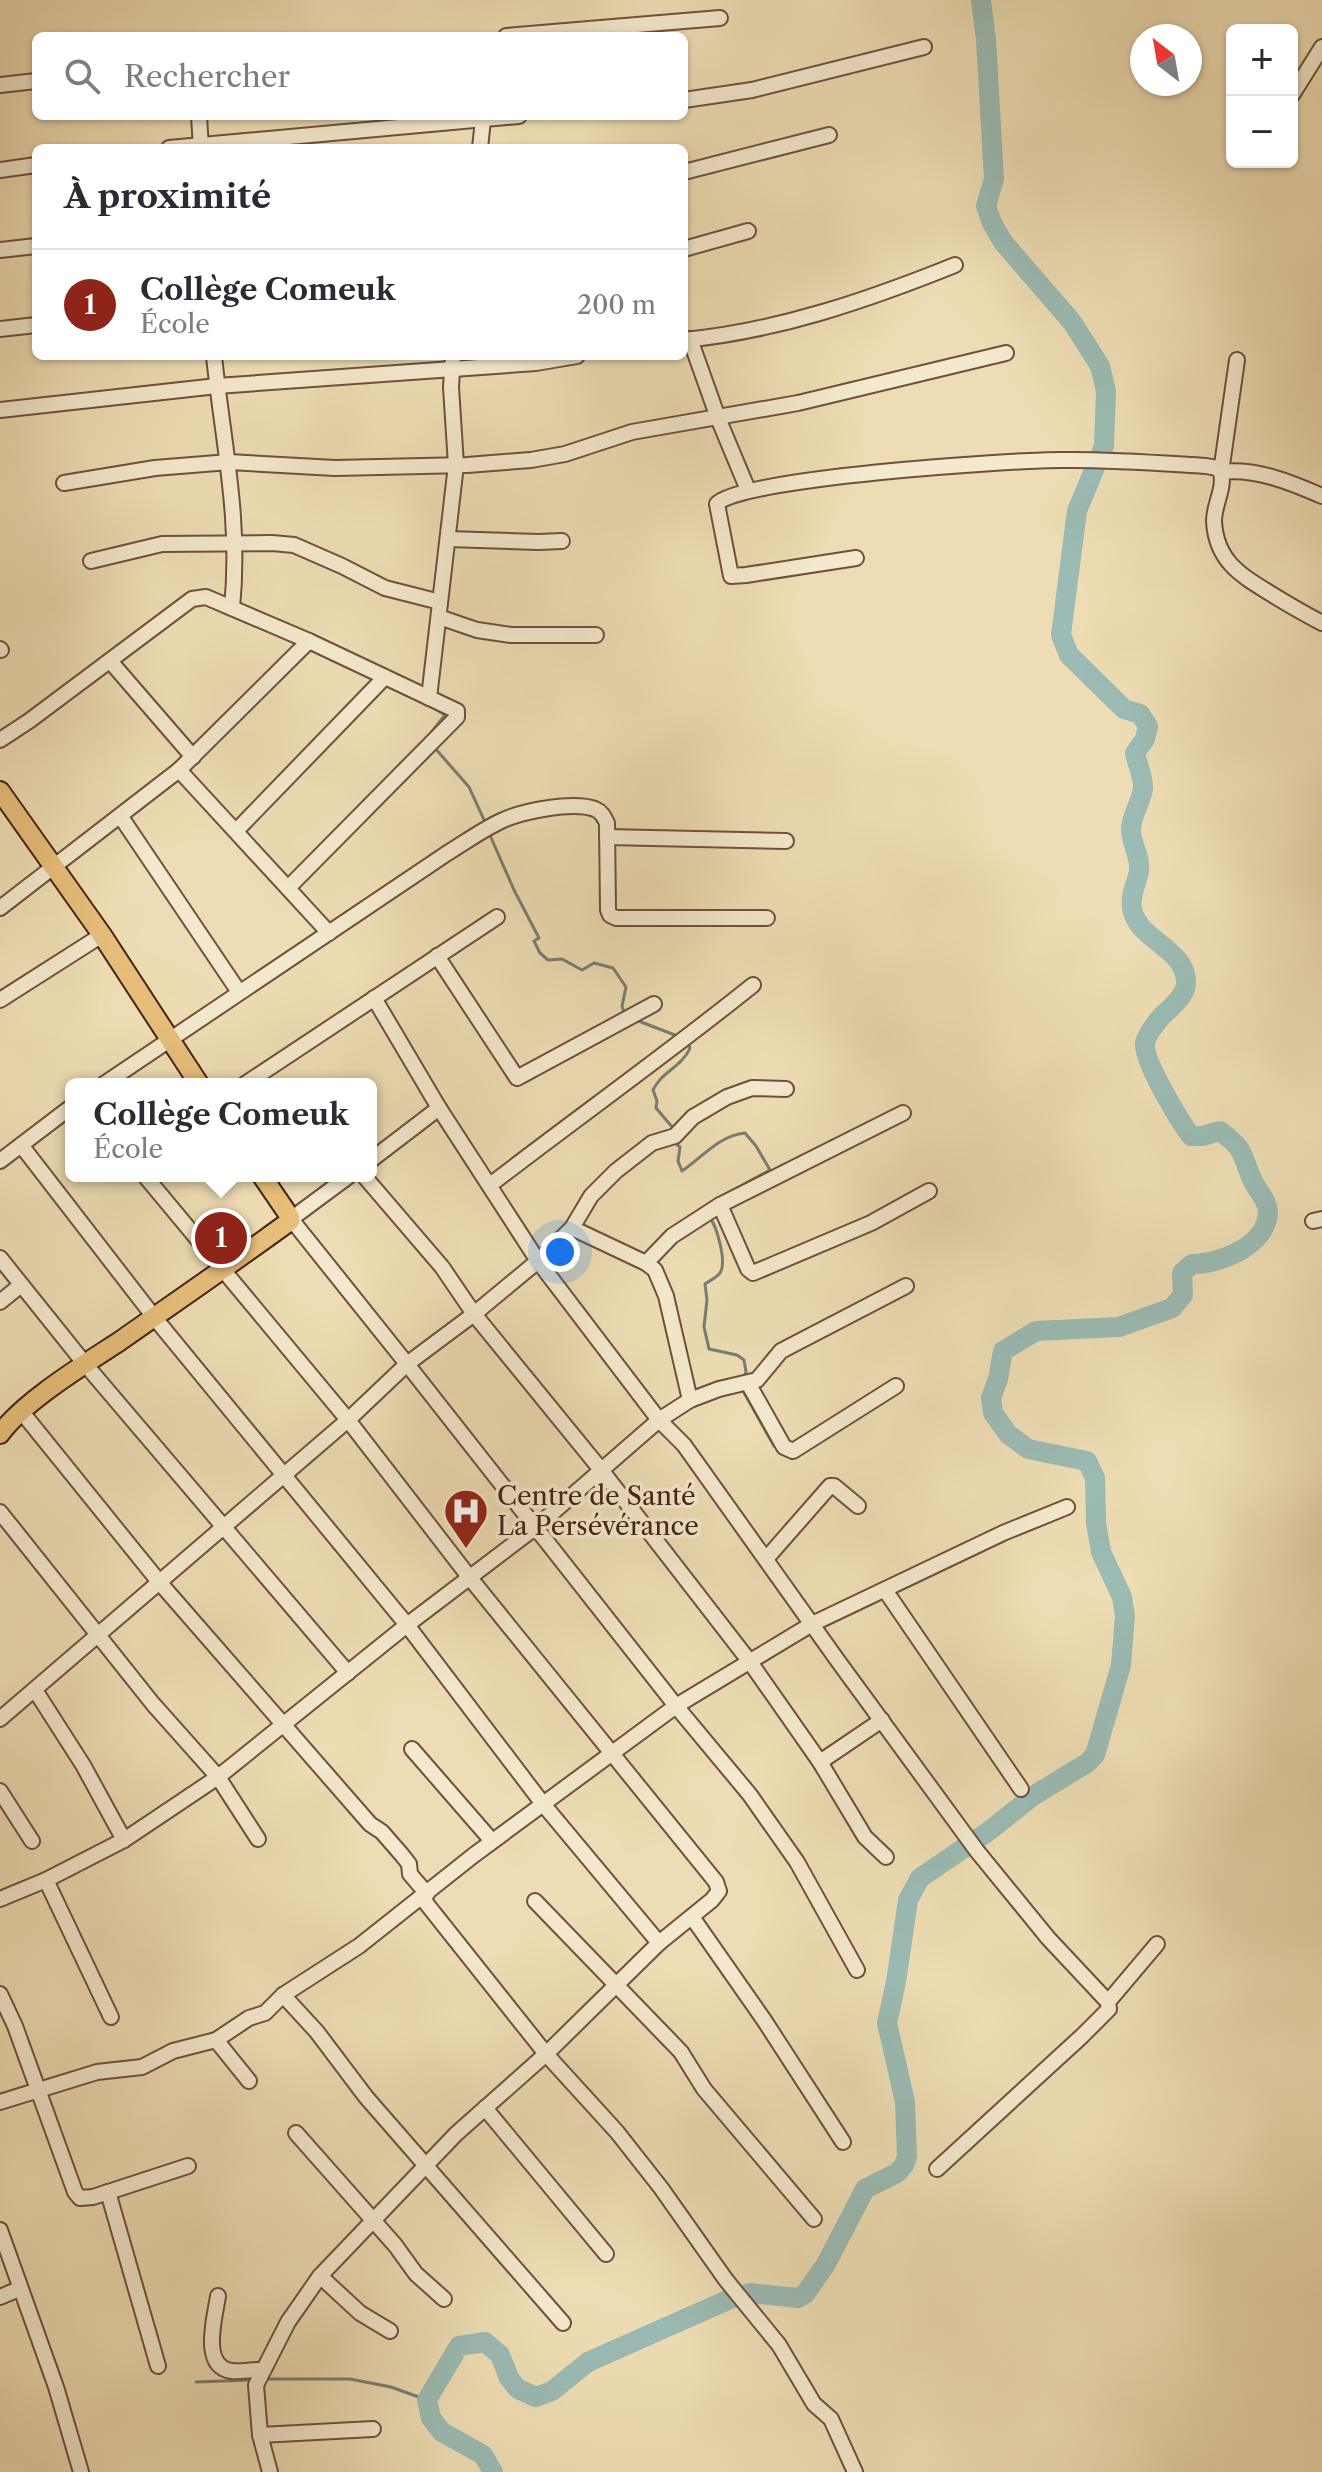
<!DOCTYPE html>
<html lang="fr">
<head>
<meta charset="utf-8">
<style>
	:root { --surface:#fff; --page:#f2f2f3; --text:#2b2b33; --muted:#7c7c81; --line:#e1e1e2; --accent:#8f2418 }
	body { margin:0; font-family:"Libre Caslon Text",serif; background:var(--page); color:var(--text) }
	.controls { position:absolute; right:24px; top:24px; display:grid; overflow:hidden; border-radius:12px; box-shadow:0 2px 6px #0004 }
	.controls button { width:72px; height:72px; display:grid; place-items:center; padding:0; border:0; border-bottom:2px solid var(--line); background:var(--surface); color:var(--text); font:40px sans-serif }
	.compass { position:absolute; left:1130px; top:24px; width:72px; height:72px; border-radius:50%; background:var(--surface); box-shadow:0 2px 6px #0004; rotate:329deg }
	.you { position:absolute; left:560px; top:1252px; width:28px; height:28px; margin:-20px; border:6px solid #fff; border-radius:50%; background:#1a73e8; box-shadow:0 0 0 12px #1a73e833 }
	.badge { display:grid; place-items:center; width:52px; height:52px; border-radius:50%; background:var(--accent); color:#fff; font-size:26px; font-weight:700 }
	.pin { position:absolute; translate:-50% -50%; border:4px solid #fff; box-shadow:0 2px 8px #0006 }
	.popup { position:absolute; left:65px; top:1078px; width:312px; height:104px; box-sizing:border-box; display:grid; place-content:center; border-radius:12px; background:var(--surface); filter:drop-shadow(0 2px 6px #0005); font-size:26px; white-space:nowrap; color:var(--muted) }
	.popup b { font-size:30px; color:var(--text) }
	.popup::after { content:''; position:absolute; left:50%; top:100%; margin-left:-16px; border:16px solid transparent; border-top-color:var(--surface) }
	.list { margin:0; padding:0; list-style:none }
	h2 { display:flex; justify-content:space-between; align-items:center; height:104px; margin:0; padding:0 32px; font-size:34px }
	h2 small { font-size:26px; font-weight:400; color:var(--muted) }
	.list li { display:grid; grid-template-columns:52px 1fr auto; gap:24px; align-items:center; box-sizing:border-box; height:112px; padding:0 32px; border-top:2px solid var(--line) }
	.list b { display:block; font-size:30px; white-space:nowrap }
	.list p { margin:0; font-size:26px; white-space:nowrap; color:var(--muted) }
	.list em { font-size:26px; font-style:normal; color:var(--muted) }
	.icon { flex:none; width:44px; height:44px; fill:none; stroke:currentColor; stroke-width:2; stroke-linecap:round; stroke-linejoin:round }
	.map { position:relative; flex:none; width:1322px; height:2472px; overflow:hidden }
	.search { position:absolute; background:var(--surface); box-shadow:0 2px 6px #0004; left:32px; top:32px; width:656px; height:88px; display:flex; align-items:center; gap:20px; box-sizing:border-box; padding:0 28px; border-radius:12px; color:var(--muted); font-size:30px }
	.panel { position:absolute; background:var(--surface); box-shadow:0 2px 6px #0004; left:32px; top:144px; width:656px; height:216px; border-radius:12px }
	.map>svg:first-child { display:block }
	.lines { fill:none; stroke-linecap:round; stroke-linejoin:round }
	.stream { stroke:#787e74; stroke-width:3 }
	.river { stroke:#9bbbb4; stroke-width:20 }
	.minor-casing { stroke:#6e513d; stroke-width:18 }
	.major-casing { stroke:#442215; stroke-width:22 }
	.minor { stroke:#f4e9ce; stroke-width:14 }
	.major { stroke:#e7be7a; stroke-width:18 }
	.labels { text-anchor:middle; stroke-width:7; stroke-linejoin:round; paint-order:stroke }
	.poi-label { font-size:26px; fill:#442215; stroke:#f4e9ce; text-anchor:start }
</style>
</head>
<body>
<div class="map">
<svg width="1322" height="2472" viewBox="0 0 1322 2472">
	<rect width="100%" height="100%" fill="#eeddb4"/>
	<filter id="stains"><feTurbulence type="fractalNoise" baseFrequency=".0025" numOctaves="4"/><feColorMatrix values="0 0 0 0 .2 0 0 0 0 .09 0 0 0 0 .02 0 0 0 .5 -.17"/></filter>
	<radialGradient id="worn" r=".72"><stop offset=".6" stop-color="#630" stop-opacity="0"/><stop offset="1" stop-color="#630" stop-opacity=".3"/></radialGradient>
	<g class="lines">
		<g class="stream">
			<path d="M 223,612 L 249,623"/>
			<path d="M 426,739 L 445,715 L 434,708"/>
			<path d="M 434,747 L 469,787 L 485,822"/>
			<path d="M 489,833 L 514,890 L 539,938 L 534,941 L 540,953 L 548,960 L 562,959 L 582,970 L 594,963 L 613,968 L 626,987 L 622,1006 L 625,1015"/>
			<path d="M 636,1020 L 680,1037"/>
			<path d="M 673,1128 L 656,1108 L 657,1101 L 653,1090 C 661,1072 682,1067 690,1048 L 687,1040"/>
			<path d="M 675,1143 L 680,1147 L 678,1161 L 682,1171 C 703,1157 718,1136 745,1133 L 756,1146 L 770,1170 L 717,1199"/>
			<path d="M 710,1218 C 717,1227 726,1260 721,1271 C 719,1277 710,1280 705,1284 L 707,1300 L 704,1327 L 709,1349 L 737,1355 L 744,1360 L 746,1372 L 743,1379"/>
			<path d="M 742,1389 L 774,1446"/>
			<path d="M 264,2379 L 350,2379 L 391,2387 L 427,2400"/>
			<path d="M 196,2382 L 252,2380"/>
		</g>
		<path class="river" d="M 493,2472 L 483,2455 L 442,2432 L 431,2418 L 427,2400 L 459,2346 L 485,2342 L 500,2355 L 509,2378 L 518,2389 L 536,2397 L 552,2391 L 588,2362 L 730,2299 L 750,2293 L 798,2298 L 805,2294 L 826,2264 L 865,2189 L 897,2173 L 904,2165 L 907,2157 L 905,2102 L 887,2023 L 896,1982 L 908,1900 L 920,1878 L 989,1831 L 1033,1796 L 1087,1763 L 1095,1755 L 1121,1665 L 1125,1616 L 1122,1597 L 1101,1552 L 1096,1523 L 1095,1478 L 1087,1461 L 1028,1449 L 1008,1434 L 993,1413 L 991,1398 L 998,1379 L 1003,1351 L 1036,1331 L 1119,1327 L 1172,1308 L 1183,1295 L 1182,1273 L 1192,1264 C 1221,1264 1268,1245 1268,1211 C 1267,1199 1255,1188 1251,1177 C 1241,1152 1244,1149 1220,1131 L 1202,1136 L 1191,1136 C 1179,1120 1143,1061 1145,1043 C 1147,1034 1155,1024 1161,1017 C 1170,1008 1185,997 1186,984 C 1188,948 1135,940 1132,907 C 1130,894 1137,883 1139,871 C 1141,857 1131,844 1131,830 C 1131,816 1141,802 1143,789 C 1144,778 1137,764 1135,753 L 1145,739 L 1148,726 L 1140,714 L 1124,709 L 1069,655 L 1061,635 L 1077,511 L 1104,446 L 1106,391 L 1100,366 L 1072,322 L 1003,242 L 992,223 L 986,206 L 994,179 L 986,40 L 981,0"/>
		<g class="minor-casing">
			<g id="minor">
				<path d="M 506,36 L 720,18"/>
				<path d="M 0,85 L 36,81"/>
				<path d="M 1292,95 L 1322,47"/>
				<path d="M 684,100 L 752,90 L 924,47"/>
				<path d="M 199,116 L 201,148"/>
				<path d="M 169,148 L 519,116"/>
				<path d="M 480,148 L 483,120"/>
				<path d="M 0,170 L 36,165"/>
				<path d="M 684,172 L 829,135"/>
				<path d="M 684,249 L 748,231"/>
				<path d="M 0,250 L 36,246"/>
				<path d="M 0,329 L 36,325"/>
				<path d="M 690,339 L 718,418 L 748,490"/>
				<path d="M 684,340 C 778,331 868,300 955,265"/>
				<path d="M 214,356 C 223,444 241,518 232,608"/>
				<path d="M 1237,360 L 1221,472 C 1225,489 1214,504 1214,521 C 1216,562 1242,576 1273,595 C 1289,605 1305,614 1322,623"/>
				<path d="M 0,410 L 217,386 L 536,363 L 577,356"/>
				<path d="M 64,483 L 155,468 L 229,462 L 335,468 L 467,465 L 531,460 L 565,454 L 632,432 L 798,403 L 1006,353"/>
				<path d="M 448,539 L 538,542 L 562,541"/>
				<path d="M 856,558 L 746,575 L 731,576 L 717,504 C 738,478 1013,460 1060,460 C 1109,459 1158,463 1206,466 L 1217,468 L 1221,472 C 1256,468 1290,482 1322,496"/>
				<path d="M 91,561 L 162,544 L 272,543 L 294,545 L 342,566 L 385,588 L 440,602"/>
				<path d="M 439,617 L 477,630 L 511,635 L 596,635"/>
				<path d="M 0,649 L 1,650"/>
				<path d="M 110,661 L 193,757"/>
				<path d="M 429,698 L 456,465 L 451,387 L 453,356"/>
				<path d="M 0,740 L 29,721 L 192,599 L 206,597 L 309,641 L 457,711 L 457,717 L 288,888"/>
				<path d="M 179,770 L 329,933"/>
				<path d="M 121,817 L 239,992"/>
				<path d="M 237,830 L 385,677"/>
				<path d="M 607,837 L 786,841"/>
				<path d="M 0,908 L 179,770 L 309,641"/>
				<path d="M 437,956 L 517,1078 L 654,1004"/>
				<path d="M 374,998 L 439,1108 L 538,1261 L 659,1420 L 684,1445 L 838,1661 L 977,1851 L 1048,1938 L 1108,2002"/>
				<path d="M 0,1000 L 102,935"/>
				<path d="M 104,1084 L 446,854 C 464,843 482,830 501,821 C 522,811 573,801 595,809 C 602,812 604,817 607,823 L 608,910 L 610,915 L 616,918 L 767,918"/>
				<path d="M 245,1084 L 497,917"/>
				<path d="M 21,1145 L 154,1317 L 407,1625 L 543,1804 L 659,1943"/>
				<path d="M 371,1160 L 439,1108"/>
				<path d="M 0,1161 L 71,1107"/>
				<path d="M 145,1176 L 348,1420 L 470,1578 L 716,1882 L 719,1891 L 712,1900 L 659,1943 L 546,2054 L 456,2134 L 320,2276 L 288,2322 L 256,2385 L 260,2435 L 270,2472"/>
				<path d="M 349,1176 L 291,1219 L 407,1364 L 676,1706 L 750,1795 L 797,1862 L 857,1970"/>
				<path d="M 364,1176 L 442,1267 L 474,1314 L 602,1471 L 750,1662 L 820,1762 L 865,1837 L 886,1857"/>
				<path d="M 490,1185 C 577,1118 667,1054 753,985"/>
				<path d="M 720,1205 L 748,1269 L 753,1273 L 871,1223 L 929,1191"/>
				<path d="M 1313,1221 L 1322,1219"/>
				<path d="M 572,1228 L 646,1263 L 655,1270 L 666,1296 L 690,1400"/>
				<path d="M 0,1258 L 85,1364 L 348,1673"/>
				<path d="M 646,1263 L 672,1236 L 720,1205 L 903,1113"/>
				<path d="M 0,1302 L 21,1285"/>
				<path d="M 748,1383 L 784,1447 L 793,1451 L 896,1386"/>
				<path d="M 21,1411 L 160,1583 L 370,1824 L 382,1832 L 402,1855 L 409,1864 L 410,1874 L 427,1894"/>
				<path d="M 0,1512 L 153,1704 L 218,1777 L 258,1839"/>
				<path d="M 766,1559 L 830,1486 L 834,1486 L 858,1506"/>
				<path d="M 885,1590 L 1021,1789"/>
				<path d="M 35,1690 L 83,1765 L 124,1840"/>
				<path d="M 0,1719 L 348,1420 L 407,1364 L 474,1314 L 538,1261 L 572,1228 L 591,1196 L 616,1171 L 652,1143 L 675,1136 L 693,1117 L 727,1097 L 752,1088 L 786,1089"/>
				<path d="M 412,1749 L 492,1841"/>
				<path d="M 820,1762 L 882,1720"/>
				<path d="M 0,1791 L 32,1841"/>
				<path d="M 46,1880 L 111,2017"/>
				<path d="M 422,1898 L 546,2054 L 617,2132 L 661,2188 L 726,2280 L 779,2345 L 814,2404 L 831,2419 L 855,2472"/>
				<path d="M 0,1899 L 46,1880 L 124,1840 L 218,1777 L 407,1625 L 536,1527 L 659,1420 L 690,1400 L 719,1389 L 757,1380 L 781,1351 L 906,1286"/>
				<path d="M 535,1901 L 681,2052 L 704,2089 L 814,2219"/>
				<path d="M 692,1917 L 764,2020 L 843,2142"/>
				<path d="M 0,1994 L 15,2026 L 75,2192 L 80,2198 L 93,2197 L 188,2166"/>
				<path d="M 283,1995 L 317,2032 L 366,2097 L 563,2323"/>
				<path d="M 216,2040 L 249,2081"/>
				<path d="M 0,2102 L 97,2072 L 142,2067 L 173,2051 L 216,2040 L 249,2018 L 265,2013 L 283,1995 L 359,1946 L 474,1855 L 676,1706 L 812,1624 L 1003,1533 L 1067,1507"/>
				<path d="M 485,2108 L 606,2254"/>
				<path d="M 296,2133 L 395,2245 L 416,2274 L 444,2299"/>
				<path d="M 937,2169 L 1082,2036 L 1109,2009 L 1108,2002 L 1157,1944"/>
				<path d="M 108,2192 L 158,2366"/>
				<path d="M 0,2230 L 56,2387 L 81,2472"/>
				<path d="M 320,2276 L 360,2313 L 390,2331"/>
				<path d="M 218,2296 C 215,2317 200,2367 232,2371 C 240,2372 250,2370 258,2370 L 262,2372"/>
				<path d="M 0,2297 L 19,2289"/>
				<path d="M 260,2435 L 373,2429"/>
			</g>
		</g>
		<g class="major-casing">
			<g id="major">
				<path d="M 0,791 L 102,935 L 199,1084"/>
				<path d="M 0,1434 C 24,1401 85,1364 120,1341 C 177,1301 234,1262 290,1221 L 290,1217 L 262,1176"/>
			</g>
		</g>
		<use href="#minor" class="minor"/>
		<use href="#major" class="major"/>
	</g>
	<defs>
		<g id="hospital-pin" transform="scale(2.3)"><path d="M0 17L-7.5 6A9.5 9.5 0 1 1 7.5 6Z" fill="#8f2418" stroke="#f4e9ce"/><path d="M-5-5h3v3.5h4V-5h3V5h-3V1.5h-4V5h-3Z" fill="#fff"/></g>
	</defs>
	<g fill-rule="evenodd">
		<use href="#hospital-pin" x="466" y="1511"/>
	</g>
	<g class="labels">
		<g class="poi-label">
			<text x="497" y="1505">Centre de Santé<tspan x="497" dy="30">La Persévérance</tspan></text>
		</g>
	</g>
	<rect width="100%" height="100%" filter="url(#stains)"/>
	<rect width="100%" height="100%" fill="url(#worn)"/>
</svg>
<div class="controls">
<button>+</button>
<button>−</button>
</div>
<svg class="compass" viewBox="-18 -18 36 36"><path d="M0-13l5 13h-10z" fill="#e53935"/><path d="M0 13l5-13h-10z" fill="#7c7c81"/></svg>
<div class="you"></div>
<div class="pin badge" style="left:221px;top:1238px">1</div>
<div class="popup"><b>Collège Comeuk</b>École</div>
<div class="search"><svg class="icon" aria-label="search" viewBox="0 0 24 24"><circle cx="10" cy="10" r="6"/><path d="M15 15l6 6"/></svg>Rechercher</div>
<section class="panel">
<h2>À proximité<small></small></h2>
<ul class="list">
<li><span class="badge">1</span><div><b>Collège Comeuk</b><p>École</p></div><em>200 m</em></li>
</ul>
</section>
</div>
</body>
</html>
